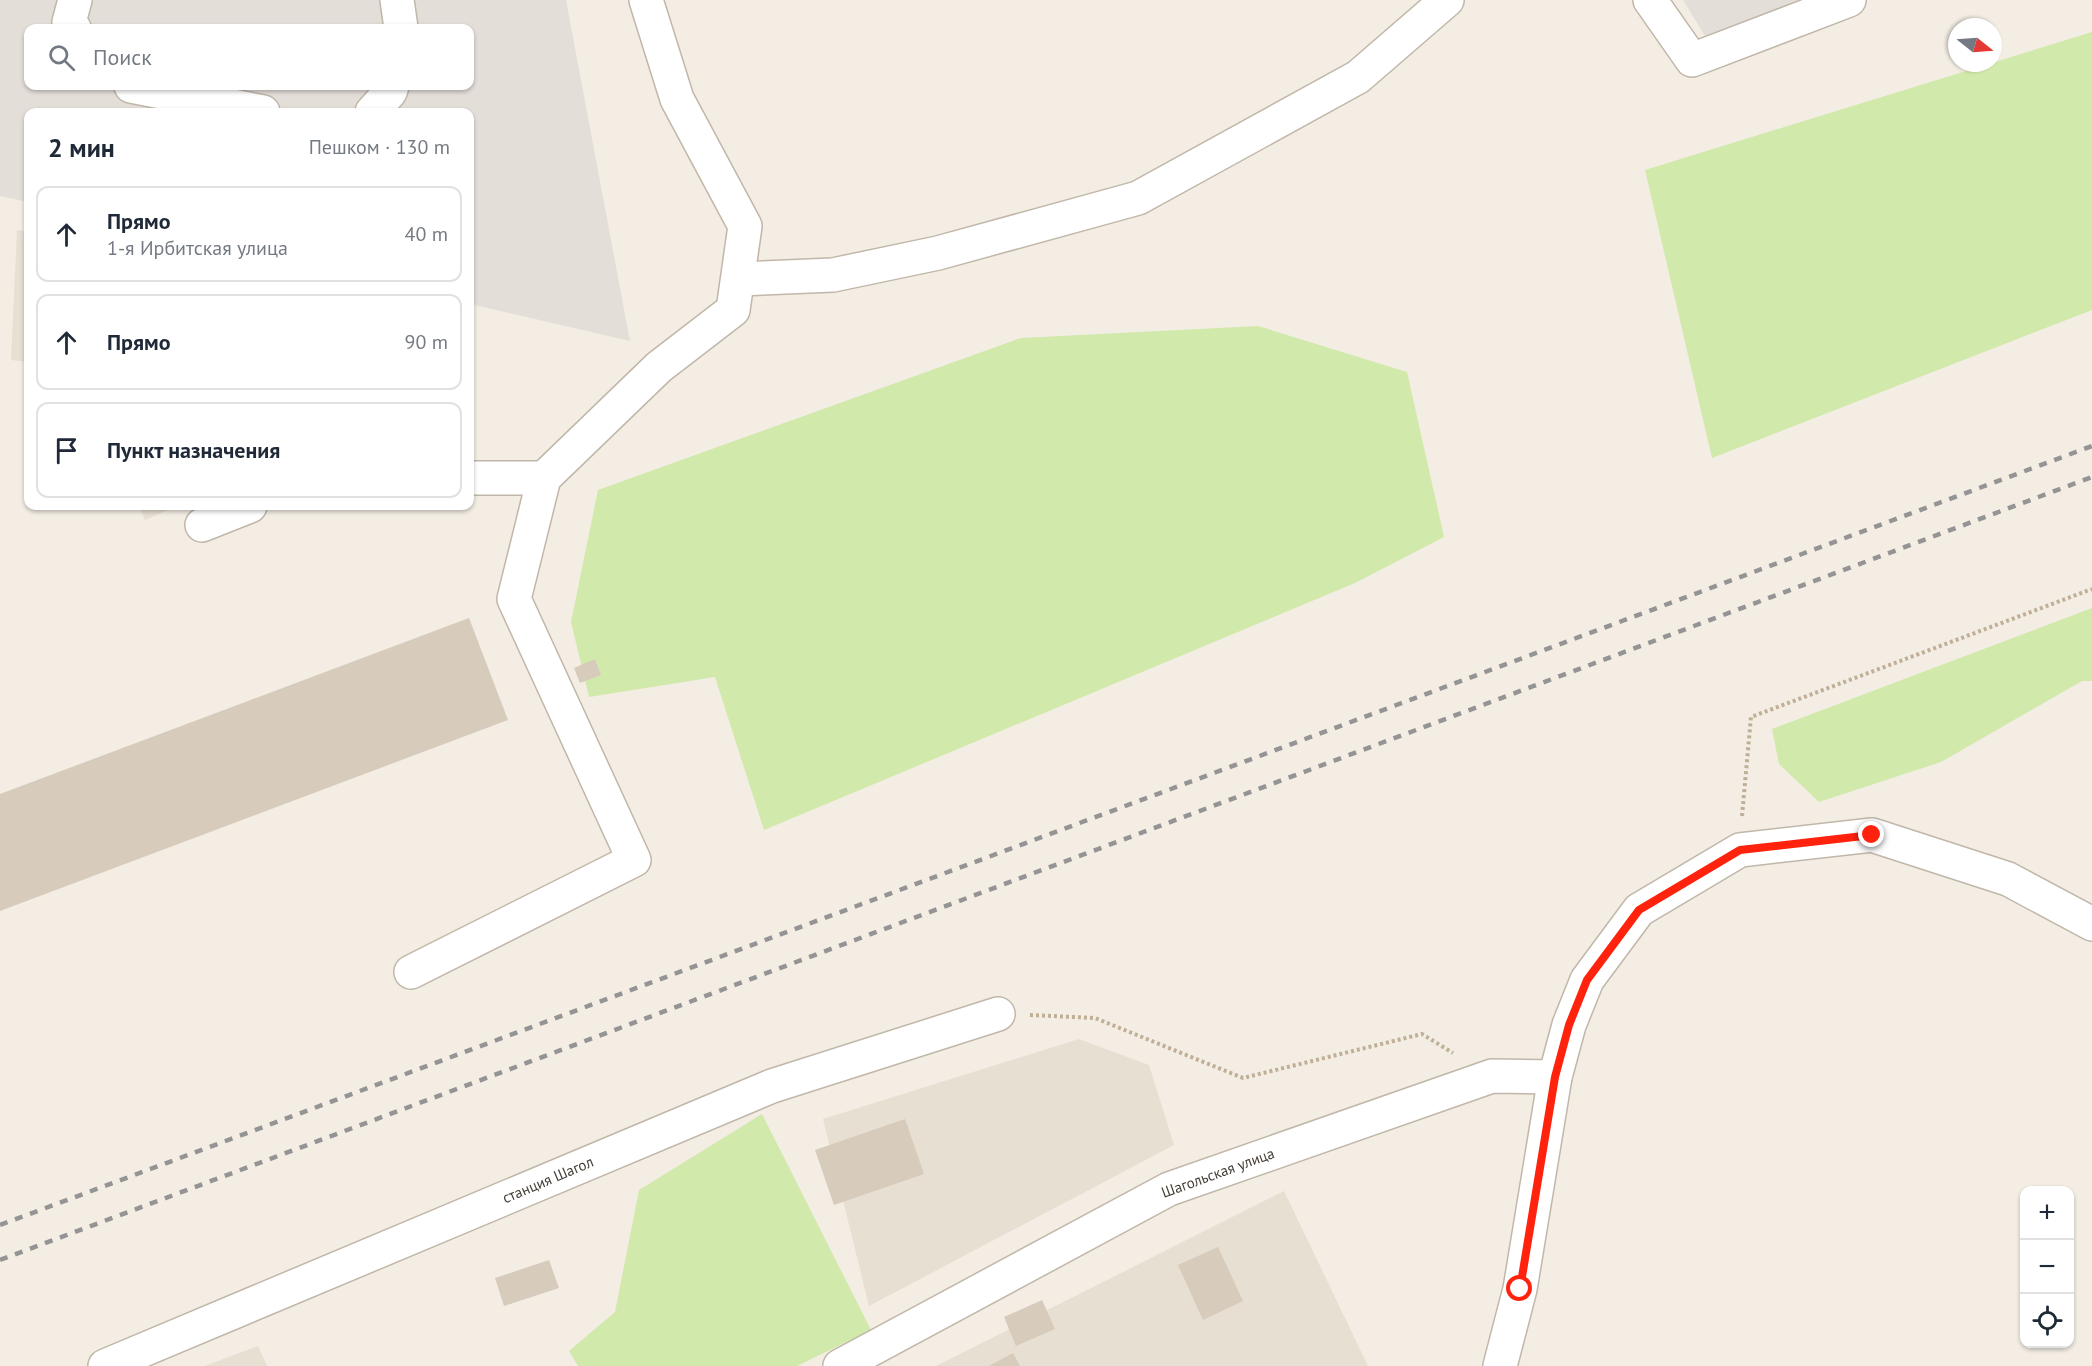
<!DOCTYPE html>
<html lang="ru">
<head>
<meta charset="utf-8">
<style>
	:root { --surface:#fff; --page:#f2f2f3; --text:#1f2937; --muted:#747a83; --line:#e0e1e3 }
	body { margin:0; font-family:"PT Sans",sans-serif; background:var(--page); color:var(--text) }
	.controls { position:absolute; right:18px; bottom:18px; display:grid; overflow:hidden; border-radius:12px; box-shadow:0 2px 4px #0004 }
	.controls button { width:54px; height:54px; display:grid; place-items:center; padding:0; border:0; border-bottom:2px solid var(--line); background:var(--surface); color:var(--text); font:30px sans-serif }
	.compass { position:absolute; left:1948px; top:18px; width:54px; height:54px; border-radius:50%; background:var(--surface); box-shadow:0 2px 4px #0004; rotate:107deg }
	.stop { position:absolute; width:18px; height:18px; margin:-14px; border:4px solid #ff230e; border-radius:50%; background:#fff }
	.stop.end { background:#ff230e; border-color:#fff; box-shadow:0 2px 6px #0008 }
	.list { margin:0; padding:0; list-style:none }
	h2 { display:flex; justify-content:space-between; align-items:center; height:78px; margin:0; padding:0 24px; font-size:26px }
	h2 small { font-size:20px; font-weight:400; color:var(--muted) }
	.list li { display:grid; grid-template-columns:39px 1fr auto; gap:18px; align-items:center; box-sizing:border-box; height:96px; margin:0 12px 12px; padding:0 12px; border:2px solid var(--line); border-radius:12px }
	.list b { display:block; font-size:22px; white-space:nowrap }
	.list p { margin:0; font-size:20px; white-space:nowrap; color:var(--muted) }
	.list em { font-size:20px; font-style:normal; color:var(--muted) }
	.icon { flex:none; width:33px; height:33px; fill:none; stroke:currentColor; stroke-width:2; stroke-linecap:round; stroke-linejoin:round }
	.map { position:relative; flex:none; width:2092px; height:1366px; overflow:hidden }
	.search { position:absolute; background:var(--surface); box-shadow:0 2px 4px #0004; left:24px; top:24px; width:450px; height:66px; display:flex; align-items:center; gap:15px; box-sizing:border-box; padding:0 21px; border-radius:12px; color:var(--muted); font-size:22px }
	.panel { position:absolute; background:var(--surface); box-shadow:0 2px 4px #0004; left:24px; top:108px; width:450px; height:402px; border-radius:12px }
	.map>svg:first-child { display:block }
	.residential { fill:#e7dfd1 }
	.industrial { fill:#e4ded9; fill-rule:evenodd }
	.green { fill:#d1e9aa }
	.building { fill:#d7cbbc }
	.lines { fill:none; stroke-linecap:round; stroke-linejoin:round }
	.minor-casing { stroke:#c1b7a9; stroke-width:36 }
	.path { stroke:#c0af97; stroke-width:4; stroke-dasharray:3 3; stroke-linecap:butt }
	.minor { stroke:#fff; stroke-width:33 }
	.rail { stroke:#949494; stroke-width:4.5; stroke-dasharray:8 8; stroke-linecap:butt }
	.route { stroke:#ff230e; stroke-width:8 }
	.labels { text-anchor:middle; stroke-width:4.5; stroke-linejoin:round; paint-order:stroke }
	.street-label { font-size:15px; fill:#453d34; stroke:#fff }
</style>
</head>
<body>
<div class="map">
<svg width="2092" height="1366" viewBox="0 0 2092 1366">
	<rect width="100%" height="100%" fill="#f3ede4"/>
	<g class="residential">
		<path d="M 17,230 L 28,232 L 28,362 L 11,360 Z"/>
		<path d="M 139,506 L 177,506 L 145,520 Z"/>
		<path d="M 1079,1039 L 1149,1065 L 1174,1145 L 869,1306 L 823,1119 Z"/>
		<path d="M 1284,1191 L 1368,1366 L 936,1366 Z"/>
		<path d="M 258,1346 L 267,1366 L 205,1366 Z"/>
	</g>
	<g class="industrial">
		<path d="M 0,0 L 566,0 L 630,341 L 470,304 L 470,112 L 28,112 L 28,202 L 0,196 ZM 28,28 L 470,28 L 470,86 L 28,86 Z"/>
		<path d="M 1683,0 L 1812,0 L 1708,41 Z"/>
	</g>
	<g class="green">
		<path d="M 2092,32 L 2092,310 L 1712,458 L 1645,170 Z"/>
		<path d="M 1258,326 L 1407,372 L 1444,537 L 1355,583 L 764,830 L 715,677 L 589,697 L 571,622 L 598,490 L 1021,338 Z"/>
		<path d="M 2092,608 L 2092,681 L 2082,681 L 1941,762 L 1819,802 L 1779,764 L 1772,729 Z"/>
		<path d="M 762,1114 L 871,1330 L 797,1366 L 578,1366 L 569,1351 L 615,1312 L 639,1190 Z"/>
	</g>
	<g class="building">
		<path d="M 469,618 L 508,720 L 0,911 L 0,794 Z"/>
		<path d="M 595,659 L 601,675 L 580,683 L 574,668 Z"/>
		<path d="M 905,1119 L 924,1174 L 834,1205 L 815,1150 Z"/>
		<path d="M 1218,1247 L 1243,1301 L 1203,1320 L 1178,1265 Z"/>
		<path d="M 549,1260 L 559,1288 L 504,1306 L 495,1278 Z"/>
		<path d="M 1042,1300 L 1055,1329 L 1016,1346 L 1004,1317 Z"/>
		<path d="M 1013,1353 L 1020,1366 L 989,1366 Z"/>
	</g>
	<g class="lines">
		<g class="minor-casing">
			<g id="minor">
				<path d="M 397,0 L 401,28"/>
				<path d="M 1650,0 L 1692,60 L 1849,0"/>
				<path d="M 74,28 L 69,22 L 75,0"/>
				<path d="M 131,86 L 263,112"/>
				<path d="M 372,112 L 390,92 L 392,86"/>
				<path d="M 738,279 L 833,275 L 938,253 L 1138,198 L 1358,77 L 1447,0"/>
				<path d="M 470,478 L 544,478"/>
				<path d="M 202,525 L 250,506"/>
				<path d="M 411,972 L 634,860 L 514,599 L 544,478 L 659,367 L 733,310 L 745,226 L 677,99 L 646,0"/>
				<path d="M 105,1366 L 772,1086 L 998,1014"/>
				<path d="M 840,1366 L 1169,1189 L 1492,1076 L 1555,1077"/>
				<path d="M 1500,1366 L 1520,1289 L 1555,1077 L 1569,1025 L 1587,980 L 1639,910 L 1740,850 L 1872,835 L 2008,879 L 2092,924"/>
			</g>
		</g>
		<g class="path">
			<path d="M 1742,816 L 1751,717 L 2092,589"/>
			<path d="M 1030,1015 L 1095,1018 L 1243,1078 L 1422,1034 L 1453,1053"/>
		</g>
		<use href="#minor" class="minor"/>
		<g class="rail">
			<path d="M 0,1225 L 2092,446"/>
			<path d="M 0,1260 L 2092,477"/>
		</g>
	</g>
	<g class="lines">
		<path class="route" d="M 1520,1289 L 1555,1077 L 1569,1025 L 1587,980 L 1639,910 L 1740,850 L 1872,835"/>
	</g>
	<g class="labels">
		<g class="street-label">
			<text transform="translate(1218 1173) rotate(-20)" y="5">Шагольская улица</text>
			<text transform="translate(548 1180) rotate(-23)" y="5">станция Шагол</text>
		</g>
	</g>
</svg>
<div class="controls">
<button>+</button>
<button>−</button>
<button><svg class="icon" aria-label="locate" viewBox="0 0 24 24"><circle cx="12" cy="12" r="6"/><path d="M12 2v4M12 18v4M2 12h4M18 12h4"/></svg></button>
</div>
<svg class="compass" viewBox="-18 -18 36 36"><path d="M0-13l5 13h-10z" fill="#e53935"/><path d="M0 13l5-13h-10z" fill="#747a83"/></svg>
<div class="stop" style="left:1520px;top:1289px"></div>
<div class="stop end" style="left:1872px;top:835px"></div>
<div class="search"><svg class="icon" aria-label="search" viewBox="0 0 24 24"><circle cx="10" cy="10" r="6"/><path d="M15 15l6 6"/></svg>Поиск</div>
<section class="panel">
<h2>2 мин<small>Пешком · 130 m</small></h2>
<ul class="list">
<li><svg class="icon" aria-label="ahead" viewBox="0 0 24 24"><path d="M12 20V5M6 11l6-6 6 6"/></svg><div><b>Прямо</b><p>1-я Ирбитская улица</p></div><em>40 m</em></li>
<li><svg class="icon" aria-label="ahead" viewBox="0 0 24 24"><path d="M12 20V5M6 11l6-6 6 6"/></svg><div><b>Прямо</b></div><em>90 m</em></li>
<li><svg class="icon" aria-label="arrive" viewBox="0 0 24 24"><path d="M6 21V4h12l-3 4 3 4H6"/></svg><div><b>Пункт назначения</b></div></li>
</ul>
</section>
</div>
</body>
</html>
